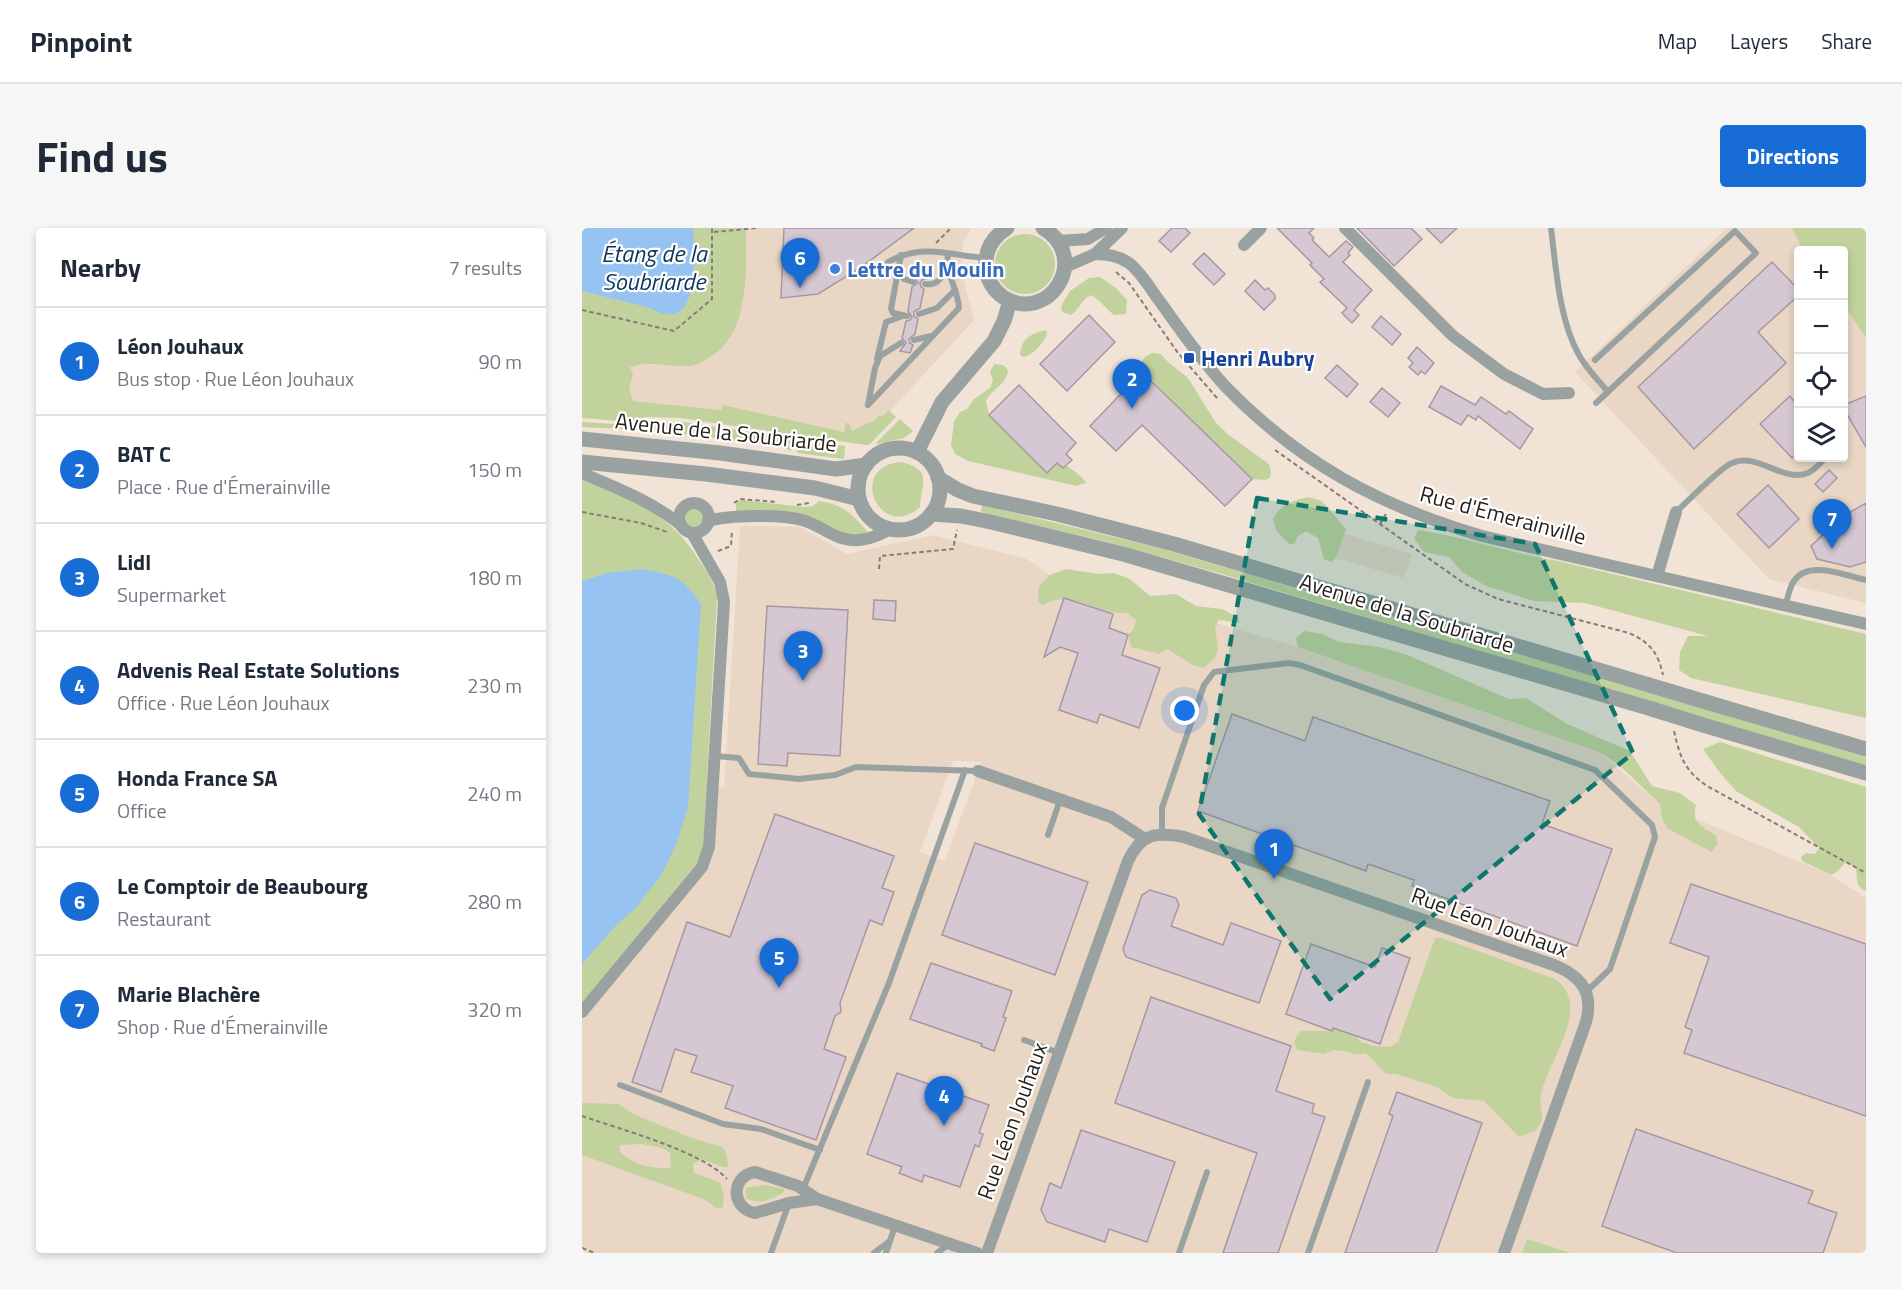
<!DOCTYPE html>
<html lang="en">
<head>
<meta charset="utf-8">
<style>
	:root { --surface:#fff; --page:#f6f6f7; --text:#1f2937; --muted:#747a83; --line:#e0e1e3; --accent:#186cd6 }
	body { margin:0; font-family:"Titillium Web",sans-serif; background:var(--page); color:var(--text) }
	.controls { position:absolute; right:18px; top:18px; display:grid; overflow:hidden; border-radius:6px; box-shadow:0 3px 9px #0003 }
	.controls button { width:54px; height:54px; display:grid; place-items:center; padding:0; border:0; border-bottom:2px solid var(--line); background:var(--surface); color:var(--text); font:30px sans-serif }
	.you { position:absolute; left:603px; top:483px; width:21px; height:21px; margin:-15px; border:4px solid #fff; border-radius:50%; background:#1a73e8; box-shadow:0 0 0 9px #1a73e833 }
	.badge { display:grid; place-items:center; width:39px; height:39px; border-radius:50%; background:var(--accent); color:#fff; font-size:20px; font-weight:700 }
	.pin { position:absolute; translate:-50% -50px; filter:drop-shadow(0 2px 3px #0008) }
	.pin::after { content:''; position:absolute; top:32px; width:21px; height:18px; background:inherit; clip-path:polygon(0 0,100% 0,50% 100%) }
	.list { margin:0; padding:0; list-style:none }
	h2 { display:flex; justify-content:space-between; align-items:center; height:78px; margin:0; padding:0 24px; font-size:26px }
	h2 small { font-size:20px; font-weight:400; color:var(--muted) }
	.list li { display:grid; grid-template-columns:39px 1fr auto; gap:18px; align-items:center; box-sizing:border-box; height:108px; padding:0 24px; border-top:2px solid var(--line) }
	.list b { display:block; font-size:22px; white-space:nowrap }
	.list p { margin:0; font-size:20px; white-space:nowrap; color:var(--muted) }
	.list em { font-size:20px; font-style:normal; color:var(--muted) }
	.icon { flex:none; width:33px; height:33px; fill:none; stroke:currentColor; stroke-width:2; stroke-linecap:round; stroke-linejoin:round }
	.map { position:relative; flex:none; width:1284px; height:1025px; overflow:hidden; border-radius:6px }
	header { display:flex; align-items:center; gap:36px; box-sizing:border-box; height:84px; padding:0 30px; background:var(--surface); border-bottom:2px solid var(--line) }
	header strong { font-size:28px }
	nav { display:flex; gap:33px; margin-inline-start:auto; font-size:21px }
	.intro { display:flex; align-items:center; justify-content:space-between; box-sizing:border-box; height:144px; padding:0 36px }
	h1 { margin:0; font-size:42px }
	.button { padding:15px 27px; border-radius:6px; background:var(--accent); color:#fff; font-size:21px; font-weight:700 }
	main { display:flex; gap:36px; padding:0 36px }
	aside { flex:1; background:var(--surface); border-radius:6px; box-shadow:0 3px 9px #0003 }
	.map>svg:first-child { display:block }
	.built { fill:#e9d6c4; fill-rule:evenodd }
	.green { fill:#c2d29c; fill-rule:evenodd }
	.water { fill:#97c3f3 }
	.building { fill:#d6c8d3; stroke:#a698a2; stroke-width:1.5 }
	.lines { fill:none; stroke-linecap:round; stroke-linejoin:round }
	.path { stroke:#867d74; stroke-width:2; stroke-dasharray:4.5 3; stroke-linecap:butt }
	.service { stroke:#9aa2a1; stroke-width:6 }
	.minor { stroke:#9aa2a1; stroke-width:12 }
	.tertiary { stroke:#9aa2a1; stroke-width:15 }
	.tertiary-bridge { stroke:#9aa2a1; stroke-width:15 }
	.marked { fill:#0f766e; fill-opacity:0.2; stroke:#0f766e; stroke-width:4.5; stroke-dasharray:12 8; stroke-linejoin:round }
	.shop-dot { fill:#3f7fe0; stroke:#fff; stroke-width:2 }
	.transit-dot { fill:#1a4fb4; stroke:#fff; stroke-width:2 }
	.labels { text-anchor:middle; stroke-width:4.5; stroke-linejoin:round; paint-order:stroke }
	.shop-label { font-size:22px; font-weight:bold; fill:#366cbe; stroke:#fff; text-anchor:start }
	.transit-label { font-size:22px; font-weight:bold; fill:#164399; stroke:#fff; text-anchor:start }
	.street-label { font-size:22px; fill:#241f1a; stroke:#fff }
	.water-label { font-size:24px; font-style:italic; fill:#0d365c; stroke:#fff }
</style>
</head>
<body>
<header>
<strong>Pinpoint</strong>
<nav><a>Map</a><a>Layers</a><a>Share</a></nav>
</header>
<div class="intro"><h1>Find us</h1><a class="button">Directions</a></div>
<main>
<aside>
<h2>Nearby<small>7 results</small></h2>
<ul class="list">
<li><span class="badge">1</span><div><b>Léon Jouhaux</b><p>Bus stop · Rue Léon Jouhaux</p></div><em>90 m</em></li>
<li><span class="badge">2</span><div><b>BAT C</b><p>Place · Rue d'Émerainville</p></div><em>150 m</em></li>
<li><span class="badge">3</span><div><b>Lidl</b><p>Supermarket</p></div><em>180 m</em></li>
<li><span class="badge">4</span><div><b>Advenis Real Estate Solutions</b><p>Office · Rue Léon Jouhaux</p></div><em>230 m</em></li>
<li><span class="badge">5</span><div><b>Honda France SA</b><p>Office</p></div><em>240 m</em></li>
<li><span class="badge">6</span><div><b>Le Comptoir de Beaubourg</b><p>Restaurant</p></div><em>280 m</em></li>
<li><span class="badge">7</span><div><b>Marie Blachère</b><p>Shop · Rue d'Émerainville</p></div><em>320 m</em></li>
</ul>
</aside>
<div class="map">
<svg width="1284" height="1025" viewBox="0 0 1284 1025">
	<rect width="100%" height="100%" fill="#f1e4d7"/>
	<g class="built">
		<path d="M 164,0 L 389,0 L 381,15 L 379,42 L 392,92 L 296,196 L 262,204 L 51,173 L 46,169 L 47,139 L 54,137 L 96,137 L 132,128 L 147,112 L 161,75 L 163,61 Z"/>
		<path d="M 1145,0 L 1210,0 L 1221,22 L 1216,22 L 1216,230 L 1262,230 L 1262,77 L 1284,110 L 1284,375 L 1187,351 L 993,144 Z"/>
		<path d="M 158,298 L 218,299 L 265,326 L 351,307 L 445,331 L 468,347 L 716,419 L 1017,524 L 1078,576 L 1249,647 L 1284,670 L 1284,1025 L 0,1025 L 0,766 L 119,553 L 142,560 ZM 371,533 L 399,534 L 363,633 L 338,624 Z"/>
		<path d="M 763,306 L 830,326 L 822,350 L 754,330 Z"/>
	</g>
	<g class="green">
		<path d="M 0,0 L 164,0 C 164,41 169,109 125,131 C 120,134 114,137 108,138 C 88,139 66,133 48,139 L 51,146 L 47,160 L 51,173 L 139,182 L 141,177 L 262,204 L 264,195 L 267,195 L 270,203 L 293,192 L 297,188 L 301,188 L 307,182 L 314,189 L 288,216 L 284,217 L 98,190 L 64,189 L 49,194 L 0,190 Z"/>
		<path d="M 1210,0 L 1284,0 L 1284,110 L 1262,77 L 1262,22 L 1221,22 Z"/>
		<circle cx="443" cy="36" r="30"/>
		<path d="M 518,49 L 534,60 L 545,72 L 544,86 L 532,87 C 524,81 518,72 509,67 C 500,71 498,81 489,87 L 480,84 L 479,79 L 482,73 L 488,63 L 507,50 Z"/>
		<path d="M 464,102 L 465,106 C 462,115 450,128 441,129 L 438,127 C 439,111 449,105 464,102 Z"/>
		<path d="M 570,125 L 579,126 L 585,133 L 606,150 L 634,195 L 648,208 L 687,236 L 689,245 L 688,250 L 683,252 L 670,251 L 587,170 L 563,143 L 560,134 L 563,129 Z"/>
		<path d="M 412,136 L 421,137 L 426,142 C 425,157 410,160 404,173 L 407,187 L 465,245 L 475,235 L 481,240 L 484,237 L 500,249 L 504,255 L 494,258 L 386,233 L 373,226 L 369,217 L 372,194 L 378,184 L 385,181 L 392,171 L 408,160 L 411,153 L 408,144 Z"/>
		<path d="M 318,191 L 331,203 L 322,210 L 295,216 L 294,215 Z"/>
		<path d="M 65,193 L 101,194 L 263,218 L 262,231 L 215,225 L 216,217 L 210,216 L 209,223 L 198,218 L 76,203 L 0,199 L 0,194 L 51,197 Z"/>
		<path d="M 319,234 C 353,242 338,257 338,279 C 298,315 264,238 319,234 Z"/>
		<path d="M 0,251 C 51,274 85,282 117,332 C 125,344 133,355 135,370 L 121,619 L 116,633 L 110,641 L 0,775 Z"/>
		<path d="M 726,269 L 740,273 L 764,301 L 754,330 L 749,334 L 742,331 L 736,310 L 724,303 L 716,308 L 712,316 L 707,316 L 694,302 L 691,291 C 699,276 710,273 726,269 Z"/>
		<path d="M 160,272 L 222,279 L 231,278 L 237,273 C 263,277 270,286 286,304 L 271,309 L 238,294 L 154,285 L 154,274 Z"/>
		<path d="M 400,277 L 581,321 L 1284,529 L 1284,538 L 640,346 L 521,313 L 399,284 Z"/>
		<circle cx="111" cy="290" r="10"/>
		<path d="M 836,302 C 883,309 928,325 976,333 L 1284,406 L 1284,490 L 1109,450 L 1097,442 L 1098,424 L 1106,408 L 1126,408 L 1003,375 L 952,373 L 904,358 L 880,344 L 867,329 L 842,324 L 832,310 Z"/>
		<path d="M 484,341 L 517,346 L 532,345 L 548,351 L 568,368 L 594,366 L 614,378 L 640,381 L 657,390 L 657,395 L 637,392 L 633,399 C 635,420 642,426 621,440 L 610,437 L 586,421 L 577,426 L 549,419 L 546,407 L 552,401 L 554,392 L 545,385 C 512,387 491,360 461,377 L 456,374 L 457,359 L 468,347 Z"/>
		<path d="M 722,403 L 740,406 L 757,414 L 797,419 L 823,426 L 927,471 L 944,470 L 985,496 L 1048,523 L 1070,558 L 1098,565 L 1114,577 C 1109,596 1120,598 1134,608 L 1136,615 L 1130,624 L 1086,601 L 1080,591 L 1078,576 L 1036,536 L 1017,524 L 716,419 L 714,410 Z"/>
		<path d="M 1138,514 L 1284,559 L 1284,663 C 1272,658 1276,651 1274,640 L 1264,634 L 1255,644 L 1249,647 L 1220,633 L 1219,629 L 1224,625 L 1233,626 L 1237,620 L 1217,599 L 1154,563 L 1138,545 L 1121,521 Z"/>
		<path d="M 853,710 L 860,710 L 973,751 C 1012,779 965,833 959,867 C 956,881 966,887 954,902 L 937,909 L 902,873 L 871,870 L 855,859 L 814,846 L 804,846 L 784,825 L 775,827 L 762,823 L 751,822 L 742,826 L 715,822 C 710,814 713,810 719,803 L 749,803 L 751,800 L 773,807 L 779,814 L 792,818 L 807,819 L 816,814 Z"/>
		<path d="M 0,875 L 36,876 L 51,886 L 78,897 L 113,911 L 141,919 L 145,928 L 146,939 L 140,939 L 120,931 L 111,936 L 112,945 L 137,954 L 142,966 L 141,979 L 136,981 L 121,971 L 0,927 ZM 60,916 L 81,920 L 88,925 L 89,936 L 88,940 C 69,941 52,937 38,924 L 38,917 Z"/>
		<path d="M 184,957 L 202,961 L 202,964 C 189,972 178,977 164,970 L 164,960 Z"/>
		<path d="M 945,1011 L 989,1025 L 940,1025 Z"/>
	</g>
	<g class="water">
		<path d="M 0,0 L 111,0 C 113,27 119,110 68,80 L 0,63 Z"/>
		<path d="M 61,341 C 93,348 100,348 119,376 L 106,579 L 95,614 L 80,646 L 51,683 L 36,695 L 0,736 L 0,353 L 25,345 Z"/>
	</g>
	<g class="building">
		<path d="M 202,0 L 332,0 L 278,40 L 236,66 L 199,70 Z"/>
		<path d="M 590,0 L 603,0 L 608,5 L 589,24 L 577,13 Z"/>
		<path d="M 695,0 L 732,0 L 727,5 L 732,10 L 730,12 L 747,29 L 764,13 L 771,19 L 766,25 L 768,27 L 761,34 L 790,62 L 772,82 L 777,87 L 770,95 L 760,85 L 765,80 L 738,54 L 742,51 L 728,37 L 730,35 Z"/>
		<path d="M 775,0 L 829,0 L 840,11 L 812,38 Z"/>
		<path d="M 844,0 L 875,0 L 859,15 Z"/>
		<path d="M 622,25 L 643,46 L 632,57 L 611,36 Z"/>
		<path d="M 1190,34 L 1216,61 L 1216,68 L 1176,104 L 1204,135 L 1112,221 L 1056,159 Z"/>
		<path d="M 334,42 L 345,45 L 344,51 L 340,52 L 338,55 L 339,59 L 342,61 L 338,80 L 332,84 L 332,88 L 336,91 L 333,106 L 327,111 L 328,115 L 331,117 L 328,125 L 318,123 L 324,115 L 320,110 L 324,93 L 328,92 L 330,89 L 326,83 L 330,59 L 336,55 L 332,49 Z"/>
		<path d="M 673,52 L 683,62 L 686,60 L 693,67 L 693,71 L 682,82 L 663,63 Z"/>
		<path d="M 507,87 L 533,114 L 485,163 L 458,136 Z"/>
		<path d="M 799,88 L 819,106 L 810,117 L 790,99 Z"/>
		<path d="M 835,119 L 852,135 L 843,146 L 839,143 L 836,147 L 827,139 L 831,135 L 826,130 Z"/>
		<path d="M 755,137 L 776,156 L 765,169 L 743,150 Z"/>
		<path d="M 560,144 L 670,251 L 643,278 L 560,197 L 534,223 L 508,198 Z"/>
		<path d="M 437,157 L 494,215 L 484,226 L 490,232 L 481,240 L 475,235 L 465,245 L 407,187 Z"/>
		<path d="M 859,158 L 893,177 L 899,169 L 924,186 L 927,183 L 951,201 L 938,221 L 896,188 L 894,192 L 886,187 L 879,197 L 847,179 Z"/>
		<path d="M 800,160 L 818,175 L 806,189 L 788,174 Z"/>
		<path d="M 1208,168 L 1216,178 L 1216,224 L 1210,230 L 1178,196 Z"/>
		<path d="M 1284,168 L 1284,219 L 1262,181 L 1262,177 Z"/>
		<path d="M 1247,242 L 1255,250 L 1241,264 L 1233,256 Z"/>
		<path d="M 1186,257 L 1217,291 L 1187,320 L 1155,286 Z"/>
		<path d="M 1284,275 L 1284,334 L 1268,339 L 1235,331 L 1229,318 L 1260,289 Z"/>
		<path d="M 482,370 L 531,386 L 527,400 L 546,407 L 540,427 L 578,440 L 557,500 L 518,486 L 515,495 L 477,482 L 496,425 L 478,419 L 462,429 Z"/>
		<path d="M 292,372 L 314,373 L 313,393 L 291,391 Z"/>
		<path d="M 185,378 L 266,382 L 258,528 L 206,525 L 205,538 L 176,536 Z"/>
		<path d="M 650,486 L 723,513 L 731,489 L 968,573 L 960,596 L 1030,621 L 995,718 L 830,658 L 832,652 L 786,636 L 784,643 L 616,583 Z"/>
		<path d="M 193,586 L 312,628 L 300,660 L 312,664 L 300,697 L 288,692 L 258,775 L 259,784 L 253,788 L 242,821 L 264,829 L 234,912 L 143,880 L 151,858 L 109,844 L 115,828 L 93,821 L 79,864 L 50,854 L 105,694 L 148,709 Z"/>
		<path d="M 393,615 L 506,654 L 473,747 L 360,707 Z"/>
		<path d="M 1109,656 L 1284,716 L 1284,888 L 1102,825 L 1110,802 L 1103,799 L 1127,729 L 1088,715 Z"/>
		<path d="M 568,662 L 594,670 L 597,677 L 589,698 L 641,717 L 649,695 L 699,713 L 677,775 L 544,729 L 541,721 L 560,667 Z"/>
		<path d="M 729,716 L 793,739 L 800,720 L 828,730 L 798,816 L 751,800 L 750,803 L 704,786 Z"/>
		<path d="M 349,735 L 430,763 L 421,789 L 424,790 L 412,823 L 399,818 L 400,816 L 328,791 Z"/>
		<path d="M 569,769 L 709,818 L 694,863 L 732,876 L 730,885 L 743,889 L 696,1025 L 641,1025 L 675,925 L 533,875 Z"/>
		<path d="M 315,845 L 407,877 L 397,905 L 401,906 L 397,919 L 393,917 L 378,959 L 342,947 L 340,954 L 317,945 L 320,939 L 285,926 Z"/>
		<path d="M 815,864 L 900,895 L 854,1025 L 763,1025 L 811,888 L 807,886 Z"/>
		<path d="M 1054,901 L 1231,963 L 1226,975 L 1255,985 L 1241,1025 L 1095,1025 L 1020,998 Z"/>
		<path d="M 499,902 L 593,934 L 565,1014 L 527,1001 L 523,1014 L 465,994 L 459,982 L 468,955 L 479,960 Z"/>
	</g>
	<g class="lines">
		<g class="path">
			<path d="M 132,4 L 175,0"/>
			<path d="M 354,15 L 369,0"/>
			<path d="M 534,44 L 547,55 L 596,125 L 635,170"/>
			<path d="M 0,82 L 92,103 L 130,71 L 130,0"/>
			<path d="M 693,222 L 883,356 L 916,371 L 1047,405 C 1068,414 1076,425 1081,447"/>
			<path d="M 152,275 L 158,271 L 195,274"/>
			<path d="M 215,277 L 227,275"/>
			<path d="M 0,284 L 59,295 L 85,304"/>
			<path d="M 798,296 L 804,286"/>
			<path d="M 136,323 L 149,318 L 150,302"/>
			<path d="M 297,341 L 298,328 L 371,321 L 375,302"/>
			<path d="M 1092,503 C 1098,529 1102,542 1125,558 L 1284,645"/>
			<path d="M 0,888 C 37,901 120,923 145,951"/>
			<path d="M 0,1020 L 13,1025"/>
		</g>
		<g class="service">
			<path d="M 969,0 C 974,40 977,92 997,127 C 1004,140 1016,152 1026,164"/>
			<path d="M 319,27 L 309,81 L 311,85 L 325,88"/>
			<path d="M 306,34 C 340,15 366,27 403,30"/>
			<path d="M 315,44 L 322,51 L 331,54"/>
			<path d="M 343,56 C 356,58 362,48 364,37"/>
			<path d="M 337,86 L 355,80 L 373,62"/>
			<path d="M 332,112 L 349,108"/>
			<path d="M 295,131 L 304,94 L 321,88"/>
			<path d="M 1013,132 L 1153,3 L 1174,25 L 1014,175"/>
			<path d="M 286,177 L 377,80 C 376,61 363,45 366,26"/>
			<path d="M 286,177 L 293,140 L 298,128 L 319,115"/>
			<path d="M 1094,284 C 1105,274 1139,239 1150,235 C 1176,224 1201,255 1226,245 C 1233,242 1239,234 1244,230"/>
			<path d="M 1204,376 C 1206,369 1207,360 1212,353 C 1226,331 1264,348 1284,352"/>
			<path d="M 133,528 L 157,530 L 167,546 L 217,551 L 253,547 L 274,539 L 396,543"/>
			<path d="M 580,605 L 580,580 L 622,457 L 632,444 L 707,435 L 718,437 L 1013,542 L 1070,597 L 1073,609 L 1028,741 L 1004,764"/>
			<path d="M 466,607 L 478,572"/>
			<path d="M 442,812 L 477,825"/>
			<path d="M 38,857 L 141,896 L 179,901 L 238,922"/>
			<path d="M 221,961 L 307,755 L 383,542"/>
			<path d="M 189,1025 L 207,975"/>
			<path d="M 292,1025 L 308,1013"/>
			<path d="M 304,1025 L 313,998"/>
			<path d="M 355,1025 L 366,1017"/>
			<path d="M 597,1025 L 625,944"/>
			<path d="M 726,1025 L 786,854"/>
		</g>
		<g class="minor">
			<path d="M 763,0 L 871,108 L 922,146 L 961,166 L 987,165"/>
			<path d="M 476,13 L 506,11 L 524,0"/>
			<path d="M 662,17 L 679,0"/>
			<path d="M 513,26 C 525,26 537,28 547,35 C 560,45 569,62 579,75 C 599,103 619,132 643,158 C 717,235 798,278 900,308 L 1284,396"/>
			<path d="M 483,39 L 513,26 L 540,0"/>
			<path d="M 0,245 C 35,260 69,273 99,297"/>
			<circle cx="112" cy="290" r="15"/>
			<path d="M 126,293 C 148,287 199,286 220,292 C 231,295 240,301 250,306 C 270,317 289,312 308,301"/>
			<path d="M 1075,348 L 1094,284"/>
			<path d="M 396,543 L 529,589 L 563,611"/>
			<path d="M 0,784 L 120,639 L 127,619 L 142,374 L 138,354 L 110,305"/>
			<path d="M 173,944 L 216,958 L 235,971 L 207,975 L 173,985 C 148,980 149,948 173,944 Z"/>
			<path d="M 235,971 L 395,1025"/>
			<path d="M 405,1025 L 546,633 C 559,605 574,604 602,609 L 972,737 C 999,748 1012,764 1004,794 L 922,1025"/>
		</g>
		<g class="tertiary">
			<path d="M 425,0 C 411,9 403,21 404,38 C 404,50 411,62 421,69 C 467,98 510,29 461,0"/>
			<path d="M 0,211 L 138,225 L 254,241 L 284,237"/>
			<circle cx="317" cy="261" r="41"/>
			<path d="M 335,224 L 360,174 L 412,113 L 422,93 L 428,73"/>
			<path d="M 0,234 L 124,246 L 233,260 L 277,271"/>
			<path d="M 356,250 L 376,262 L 391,268 L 475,286 L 592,316 L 1067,457"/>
			<path d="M 349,286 L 379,288 L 409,294 L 541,326 L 1070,481"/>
			<path d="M 1124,474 L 1284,521"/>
			<path d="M 1121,497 L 1284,545"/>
		</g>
		<g class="tertiary-bridge">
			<path d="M 1067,457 L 1124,474"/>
			<path d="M 1070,481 L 1121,497"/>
		</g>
	</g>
	<path class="marked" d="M 675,270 L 953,316 L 1051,525 L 748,771 L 617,586 Z"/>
	<circle class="shop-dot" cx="253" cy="41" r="6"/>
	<rect class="transit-dot" x="601" y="124" width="12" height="12" rx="3"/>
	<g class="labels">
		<g class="shop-label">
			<text x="265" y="49">Lettre du Moulin</text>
		</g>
		<g class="transit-label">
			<text x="619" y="138">Henri Aubry</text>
		</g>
		<g class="street-label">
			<text transform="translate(144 204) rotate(6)" y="8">Avenue de la Soubriarde</text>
			<text transform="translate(921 287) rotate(15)" y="8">Rue d'Émerainville</text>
			<text transform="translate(825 385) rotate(17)" y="8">Avenue de la Soubriarde</text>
			<text transform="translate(908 694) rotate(20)" y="8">Rue Léon Jouhaux</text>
			<text transform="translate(430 893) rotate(-70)" y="8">Rue Léon Jouhaux</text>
		</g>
		<g class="water-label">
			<text x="72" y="34">Étang de la<tspan x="72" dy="28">Soubriarde</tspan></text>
		</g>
	</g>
</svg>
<div class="controls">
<button>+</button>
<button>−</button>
<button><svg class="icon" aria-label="locate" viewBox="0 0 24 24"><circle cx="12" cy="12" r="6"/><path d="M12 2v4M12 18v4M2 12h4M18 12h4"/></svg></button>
<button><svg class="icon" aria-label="layers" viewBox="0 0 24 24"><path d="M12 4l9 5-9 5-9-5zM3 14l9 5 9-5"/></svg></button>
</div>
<div class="you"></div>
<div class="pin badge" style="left:692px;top:651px">1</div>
<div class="pin badge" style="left:550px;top:181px">2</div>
<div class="pin badge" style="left:221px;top:453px">3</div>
<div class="pin badge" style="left:362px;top:898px">4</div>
<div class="pin badge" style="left:197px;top:760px">5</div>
<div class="pin badge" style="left:218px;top:60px">6</div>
<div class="pin badge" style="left:1250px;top:321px">7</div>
</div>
</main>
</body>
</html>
